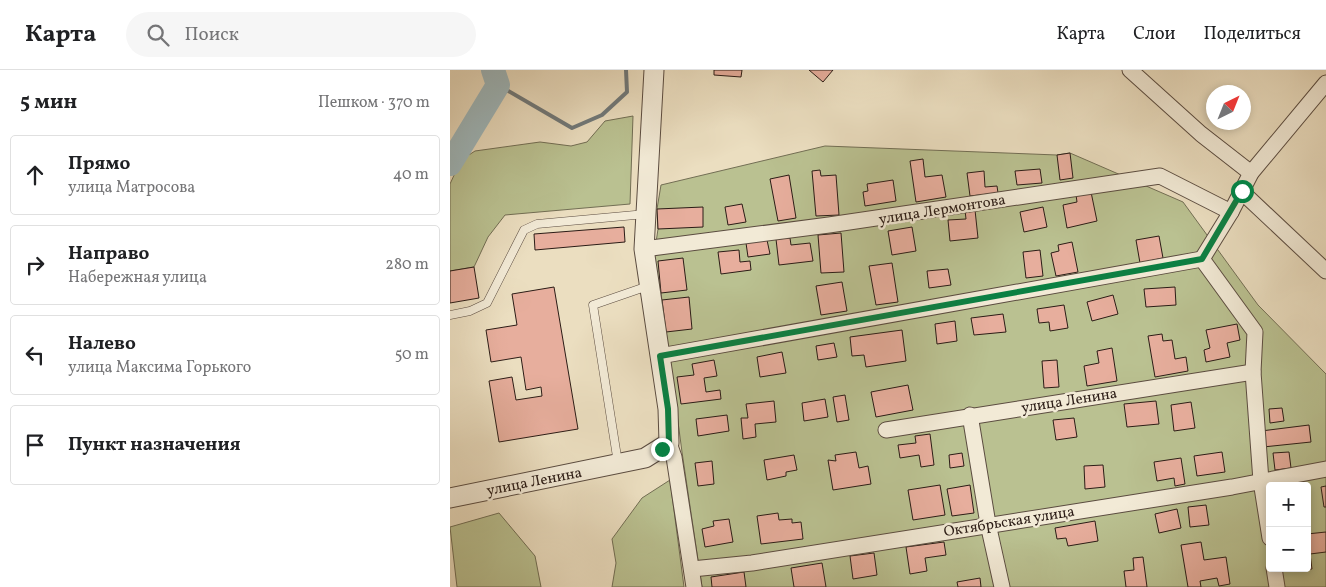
<!DOCTYPE html>
<html lang="ru">
<head>
<meta charset="utf-8">
<style>
	:root { --surface:#fff; --page:#f6f6f6; --text:#202124; --muted:#757577; --line:#e0e0e0 }
	body { margin:0; font-family:Vollkorn,serif; background:var(--page); color:var(--text) }
	.controls { position:absolute; right:15px; bottom:15px; display:grid; overflow:hidden; border-radius:5px; box-shadow:0 2px 8px #0003 }
	.controls button { width:45px; height:45px; display:grid; place-items:center; padding:0; border:0; border-bottom:1px solid var(--line); background:var(--surface); color:var(--text); font:25px sans-serif }
	.compass { position:absolute; left:756px; top:15px; width:45px; height:45px; border-radius:50%; background:var(--surface); box-shadow:0 2px 8px #0003; rotate:43deg }
	.stop { position:absolute; width:15px; height:15px; margin:-11px; border:4px solid #0b8043; border-radius:50%; background:#fff }
	.stop.end { background:#0b8043; border-color:#fff; box-shadow:0 1px 5px #0008 }
	.list { margin:0; padding:0; list-style:none }
	h2 { display:flex; justify-content:space-between; align-items:center; height:65px; margin:0; padding:0 20px; font-size:21px }
	h2 small { font-size:16px; font-weight:400; color:var(--muted) }
	.list li { display:grid; grid-template-columns:32px 1fr auto; gap:15px; align-items:center; box-sizing:border-box; height:80px; margin:0 10px 10px; padding:0 10px; border:1px solid var(--line); border-radius:5px }
	.list b { display:block; font-size:19px; white-space:nowrap }
	.list p { margin:0; font-size:16px; white-space:nowrap; color:var(--muted) }
	.list em { font-size:16px; font-style:normal; color:var(--muted) }
	.icon { flex:none; width:28px; height:28px; fill:none; stroke:currentColor; stroke-width:2; stroke-linecap:round; stroke-linejoin:round }
	.map { position:relative; flex:none; width:876px; height:517px; overflow:hidden }
	header { display:flex; align-items:center; gap:30px; box-sizing:border-box; height:70px; padding:0 25px; background:var(--surface); border-bottom:1px solid var(--line) }
	header strong { font-size:24px }
	nav { display:flex; gap:28px; margin-inline-start:auto; font-size:18px }
	.search { width:350px; height:45px; background:var(--page); display:flex; align-items:center; gap:12px; box-sizing:border-box; padding:0 18px; border-radius:28px; color:var(--muted); font-size:19px }
	main { display:flex }
	aside { flex:1; background:var(--surface) }
	.map>svg:first-child { display:block }
	.green { fill:#bac191; stroke:#726e54; fill-rule:evenodd }
	.lines { fill:none; stroke-linecap:round; stroke-linejoin:round }
	.stream { stroke:#717a7b; stroke-width:4 }
	.river { stroke:#9fb9be; stroke-width:24 }
	.building { fill:#e7ae9d; stroke:#2b1c16 }
	.service-casing { stroke:#5b4c40; stroke-width:9 }
	.minor-casing { stroke:#5b4c40; stroke-width:17 }
	.tertiary-casing { stroke:#5b4c40; stroke-width:21 }
	.service { stroke:#f2ead6; stroke-width:8 }
	.minor { stroke:#f2ead6; stroke-width:15 }
	.tertiary { stroke:#f2ead6; stroke-width:19 }
	.route { stroke:#0b8043; stroke-width:6 }
	.labels { text-anchor:middle; stroke-width:5; stroke-linejoin:round; paint-order:stroke }
	.street-label { font-size:15px; fill:#2b1c16; stroke:#f2ead6 }
</style>
</head>
<body>
<header>
<strong>Карта</strong>
<div class="search"><svg class="icon" aria-label="search" viewBox="0 0 24 24"><circle cx="10" cy="10" r="6"/><path d="M15 15l6 6"/></svg>Поиск</div>
<nav><a>Карта</a><a>Слои</a><a>Поделиться</a></nav>
</header>
<main>
<aside>
<h2>5 мин<small>Пешком · 370 m</small></h2>
<ul class="list">
<li><svg class="icon" aria-label="ahead" viewBox="0 0 24 24"><path d="M12 20V5M6 11l6-6 6 6"/></svg><div><b>Прямо</b><p>улица Матросова</p></div><em>40 m</em></li>
<li><svg class="icon" aria-label="right" viewBox="0 0 24 24"><path d="M7 20v-9h11M14 6l5 5-5 5"/></svg><div><b>Направо</b><p>Набережная улица</p></div><em>280 m</em></li>
<li><svg class="icon" aria-label="left" viewBox="0 0 24 24"><path d="M17 20v-9H6M10 6l-5 5 5 5"/></svg><div><b>Налево</b><p>улица Максима Горького</p></div><em>50 m</em></li>
<li><svg class="icon" aria-label="arrive" viewBox="0 0 24 24"><path d="M6 21V4h12l-3 4 3 4H6"/></svg><div><b>Пункт назначения</b></div></li>
</ul>
</aside>
<div class="map">
<svg width="876" height="517" viewBox="0 0 876 517">
	<rect width="100%" height="100%" fill="#ebdec0"/>
	<filter id="stains"><feTurbulence type="fractalNoise" baseFrequency=".004" numOctaves="4"/><feColorMatrix values="0 0 0 0 .2 0 0 0 0 .09 0 0 0 0 .02 0 0 0 .5 -.17"/></filter>
	<radialGradient id="worn" r=".72"><stop offset=".6" stop-color="#630" stop-opacity="0"/><stop offset="1" stop-color="#630" stop-opacity=".3"/></radialGradient>
	<g class="green">
		<path d="M 183,46 L 180,134 L 55,145 L 38,167 L 24,197 L 0,201 L 0,114 L 11,90 L 25,81 L 90,72 L 121,76 L 137,72 L 155,51 Z"/>
		<path d="M 375,76 L 607,85 L 620,83 L 733,132 L 808,235 L 876,304 L 876,517 L 252,517 L 232,382 L 211,223 L 204,186 L 208,159 L 207,139 L 211,115 ZM 820,416 L 857,416 L 857,498 L 820,498 Z"/>
		<path d="M 220,410 L 234,517 L 162,517 L 166,493 L 162,469 L 192,428 Z"/>
		<path d="M 49,443 L 85,486 L 91,517 L 7,517 L 0,457 Z"/>
	</g>
	<g class="lines">
		<path class="stream" d="M 48,15 L 122,58 L 152,45 L 177,22 L 176,0"/>
		<path class="river" d="M 0,94 L 48,15 L 43,0"/>
	</g>
	<g class="building">
		<path d="M 264,0 L 292,0 L 291,7 L 264,5 Z"/>
		<path d="M 359,0 L 383,0 L 373,12 Z"/>
		<path d="M 620,83 L 623,108 L 610,110 L 607,85 Z"/>
		<path d="M 473,89 L 475,107 L 492,105 L 496,127 L 466,132 L 460,91 Z"/>
		<path d="M 590,99 L 592,113 L 567,115 L 565,101 Z"/>
		<path d="M 370,100 L 371,106 L 386,105 L 389,145 L 366,146 L 362,101 Z"/>
		<path d="M 534,101 L 535,117 L 547,116 L 548,123 L 520,126 L 517,103 Z"/>
		<path d="M 339,105 L 346,148 L 328,151 L 320,109 Z"/>
		<path d="M 443,110 L 446,131 L 415,136 L 413,122 L 418,121 L 417,114 Z"/>
		<path d="M 641,122 L 647,151 L 617,158 L 613,135 L 627,132 L 626,125 Z"/>
		<path d="M 292,134 L 296,152 L 278,155 L 275,137 Z"/>
		<path d="M 253,137 L 253,157 L 208,159 L 207,139 Z"/>
		<path d="M 593,137 L 597,157 L 574,162 L 570,142 Z"/>
		<path d="M 515,140 L 525,140 L 528,168 L 500,171 L 498,150 L 516,149 Z"/>
		<path d="M 174,157 L 175,172 L 85,180 L 84,164 Z"/>
		<path d="M 462,157 L 466,181 L 442,185 L 438,161 Z"/>
		<path d="M 391,163 L 394,202 L 371,203 L 368,165 Z"/>
		<path d="M 709,166 L 713,188 L 690,193 L 686,170 Z"/>
		<path d="M 340,168 L 341,175 L 360,173 L 363,191 L 329,195 L 326,169 Z"/>
		<path d="M 317,170 L 320,184 L 298,187 L 296,173 Z"/>
		<path d="M 622,172 L 628,202 L 606,206 L 601,183 L 609,181 L 608,175 Z"/>
		<path d="M 289,180 L 290,192 L 300,191 L 301,200 L 271,204 L 268,182 Z"/>
		<path d="M 590,180 L 593,206 L 576,208 L 573,182 Z"/>
		<path d="M 233,188 L 237,220 L 211,223 L 208,191 Z"/>
		<path d="M 442,193 L 448,232 L 426,235 L 419,196 Z"/>
		<path d="M 24,197 L 29,228 L 0,233 L 0,201 Z"/>
		<path d="M 498,199 L 501,215 L 479,218 L 477,201 Z"/>
		<path d="M 392,212 L 397,241 L 371,245 L 366,216 Z"/>
		<path d="M 104,217 L 128,359 L 49,372 L 39,311 L 62,307 L 66,330 L 92,326 L 91,317 L 76,320 L 71,287 L 41,292 L 36,260 L 67,255 L 62,224 Z"/>
		<path d="M 725,217 L 726,235 L 696,237 L 694,219 Z"/>
		<path d="M 663,225 L 668,244 L 642,251 L 637,232 Z"/>
		<path d="M 239,227 L 242,259 L 216,262 L 212,230 Z"/>
		<path d="M 614,235 L 618,258 L 600,261 L 599,252 L 589,253 L 587,239 Z"/>
		<path d="M 553,244 L 556,262 L 524,265 L 521,248 Z"/>
		<path d="M 505,251 L 507,271 L 487,274 L 485,254 Z"/>
		<path d="M 787,254 L 790,270 L 777,273 L 780,287 L 756,292 L 754,280 L 760,278 L 756,260 Z"/>
		<path d="M 452,260 L 456,291 L 416,297 L 414,285 L 402,286 L 400,267 Z"/>
		<path d="M 712,264 L 713,271 L 722,270 L 725,289 L 736,287 L 738,301 L 705,307 L 698,266 Z"/>
		<path d="M 384,273 L 387,287 L 368,290 L 366,276 Z"/>
		<path d="M 662,278 L 667,311 L 637,316 L 634,296 L 649,293 L 647,281 Z"/>
		<path d="M 332,282 L 336,303 L 310,307 L 307,287 Z"/>
		<path d="M 264,290 L 267,306 L 254,308 L 256,322 L 270,320 L 271,329 L 231,334 L 227,307 L 244,305 L 242,294 Z"/>
		<path d="M 607,290 L 609,317 L 594,318 L 592,291 Z"/>
		<path d="M 458,315 L 463,340 L 426,347 L 421,322 Z"/>
		<path d="M 395,325 L 399,350 L 387,352 L 383,327 Z"/>
		<path d="M 375,329 L 378,347 L 354,351 L 352,333 Z"/>
		<path d="M 324,331 L 326,352 L 305,354 L 306,367 L 293,369 L 291,348 L 298,348 L 296,334 Z"/>
		<path d="M 706,331 L 709,354 L 677,357 L 674,334 Z"/>
		<path d="M 741,332 L 745,358 L 724,361 L 721,335 Z"/>
		<path d="M 832,338 L 834,351 L 820,353 L 819,339 Z"/>
		<path d="M 277,345 L 279,361 L 248,366 L 246,349 Z"/>
		<path d="M 624,348 L 627,367 L 606,370 L 603,350 Z"/>
		<path d="M 859,355 L 861,372 L 813,377 L 811,361 Z"/>
		<path d="M 480,364 L 484,395 L 471,397 L 469,385 L 450,388 L 448,375 L 466,373 L 465,366 Z"/>
		<path d="M 406,382 L 409,398 L 418,396 L 421,414 L 383,420 L 378,390 L 386,391 L 385,385 Z"/>
		<path d="M 772,382 L 775,402 L 747,406 L 744,386 Z"/>
		<path d="M 839,382 L 841,398 L 825,400 L 823,383 Z"/>
		<path d="M 512,383 L 514,396 L 500,398 L 499,385 Z"/>
		<path d="M 344,385 L 347,400 L 336,402 L 336,406 L 317,410 L 314,390 Z"/>
		<path d="M 731,388 L 735,414 L 725,416 L 724,408 L 707,411 L 704,392 Z"/>
		<path d="M 262,391 L 264,414 L 248,416 L 245,393 Z"/>
		<path d="M 653,395 L 655,417 L 635,419 L 634,396 Z"/>
		<path d="M 490,415 L 495,445 L 463,450 L 458,420 Z"/>
		<path d="M 520,415 L 524,443 L 502,446 L 497,419 Z"/>
		<path d="M 876,416 L 876,437 L 874,437 L 871,417 Z"/>
		<path d="M 756,435 L 759,455 L 740,457 L 738,437 Z"/>
		<path d="M 727,439 L 731,458 L 709,463 L 705,444 Z"/>
		<path d="M 328,443 L 329,450 L 342,449 L 342,453 L 351,452 L 353,469 L 311,474 L 307,446 Z"/>
		<path d="M 279,449 L 283,472 L 255,477 L 252,459 L 264,456 L 263,451 Z"/>
		<path d="M 645,451 L 648,471 L 618,476 L 616,468 L 607,469 L 605,458 Z"/>
		<path d="M 876,462 L 876,482 L 860,484 L 862,499 L 840,501 L 840,498 L 857,498 L 857,464 Z"/>
		<path d="M 494,472 L 496,485 L 475,488 L 477,501 L 460,504 L 456,477 Z"/>
		<path d="M 751,472 L 754,490 L 776,487 L 780,514 L 769,516 L 767,508 L 750,511 L 751,517 L 738,517 L 731,475 Z"/>
		<path d="M 424,483 L 427,505 L 403,509 L 400,486 Z"/>
		<path d="M 693,487 L 697,517 L 676,517 L 674,501 L 684,500 L 683,488 Z"/>
		<path d="M 372,493 L 376,517 L 344,517 L 341,498 Z"/>
		<path d="M 294,502 L 296,517 L 262,517 L 261,507 Z"/>
		<path d="M 530,508 L 531,517 L 508,517 L 507,512 Z"/>
	</g>
	<g class="lines">
		<g class="service-casing">
			<g id="service">
				<path d="M 0,245 L 20,241 L 37,233 L 74,160 L 87,154 L 196,144"/>
				<path d="M 168,393 L 143,235 L 198,216"/>
			</g>
		</g>
		<g class="minor-casing">
			<g id="minor">
				<path d="M 680,0 L 751,64 L 801,103"/>
				<path d="M 791,121 L 876,201"/>
				<path d="M 194,179 L 379,155 L 710,106 L 781,142"/>
				<path d="M 752,189 L 805,262 L 803,302 L 811,411 L 820,468"/>
				<path d="M 752,189 L 781,142 L 801,103 L 876,13"/>
				<path d="M 210,286 L 752,189"/>
				<path d="M 520,345 L 538,454 L 552,517"/>
				<path d="M 436,360 L 803,302"/>
				<path d="M 219,373 L 224,387 L 244,517"/>
				<path d="M 824,498 L 827,517"/>
				<path d="M 242,499 L 302,493 L 782,417 L 876,399"/>
			</g>
		</g>
		<g class="tertiary-casing">
			<path id="tertiary" d="M 0,428 L 195,388 L 219,373 L 218,339 L 194,179 L 204,0"/>
		</g>
		<use href="#service" class="service"/>
		<use href="#minor" class="minor"/>
		<use href="#tertiary" class="tertiary"/>
	</g>
	<g class="lines">
		<path class="route" d="M 212,379 L 219,374 L 218,339 L 210,286 L 752,189 L 792,121"/>
	</g>
	<g class="labels">
		<g class="street-label">
			<text transform="translate(492 139) rotate(-9)" y="5">улица Лермонтова</text>
			<text transform="translate(619 330) rotate(-9)" y="5">улица Ленина</text>
			<text transform="translate(84 411) rotate(-11)" y="5">улица Ленина</text>
			<text transform="translate(559 451) rotate(-9)" y="5">Октябрьская улица</text>
		</g>
	</g>
	<rect width="100%" height="100%" filter="url(#stains)"/>
	<rect width="100%" height="100%" fill="url(#worn)"/>
</svg>
<div class="controls">
<button>+</button>
<button>−</button>
</div>
<svg class="compass" viewBox="-18 -18 36 36"><path d="M0-13l5 13h-10z" fill="#e53935"/><path d="M0 13l5-13h-10z" fill="#757577"/></svg>
<div class="stop" style="left:792px;top:121px"></div>
<div class="stop end" style="left:212px;top:379px"></div>
</div>
</main>
</body>
</html>
